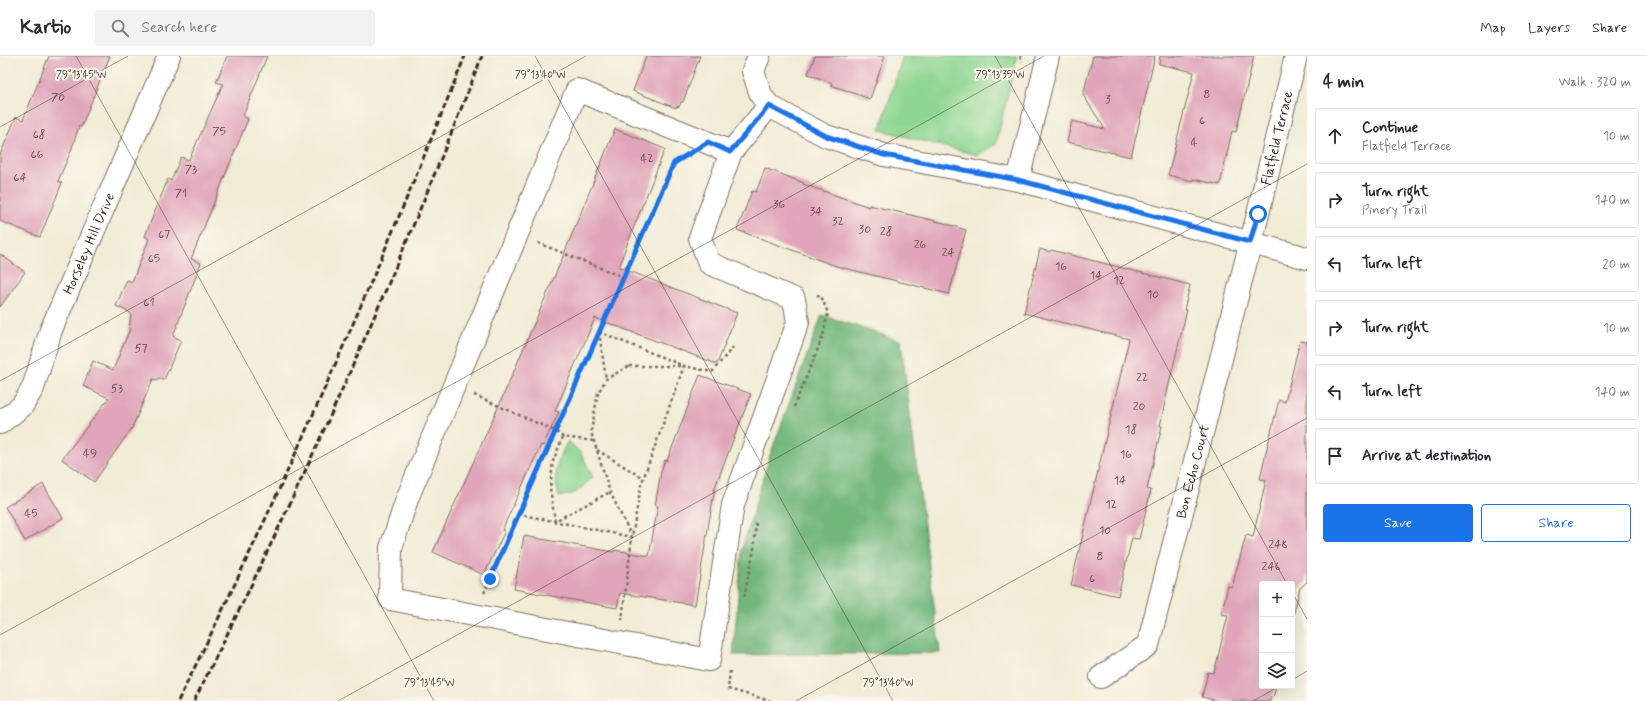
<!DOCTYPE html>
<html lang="en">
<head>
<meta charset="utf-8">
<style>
	:root { --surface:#fff; --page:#f2f2f3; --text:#2b2b33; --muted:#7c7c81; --line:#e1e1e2; --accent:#1a73e8 }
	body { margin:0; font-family:Mynerve,sans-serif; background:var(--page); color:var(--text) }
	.controls { position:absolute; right:12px; bottom:12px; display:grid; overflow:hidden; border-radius:4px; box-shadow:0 4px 16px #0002 }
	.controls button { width:36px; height:36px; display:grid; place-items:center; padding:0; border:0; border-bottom:1px solid var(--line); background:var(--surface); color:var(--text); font:20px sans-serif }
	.stop { position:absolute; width:12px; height:12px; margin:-9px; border:3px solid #1a73e8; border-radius:50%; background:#fff }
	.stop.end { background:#1a73e8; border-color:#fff; box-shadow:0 1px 4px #0008 }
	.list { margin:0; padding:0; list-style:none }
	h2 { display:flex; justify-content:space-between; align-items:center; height:52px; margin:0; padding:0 16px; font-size:17px }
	h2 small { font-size:13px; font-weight:400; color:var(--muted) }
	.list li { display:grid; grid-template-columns:26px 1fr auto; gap:12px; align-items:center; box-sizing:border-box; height:56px; margin:0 8px 8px; padding:0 8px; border:1px solid var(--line); border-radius:4px }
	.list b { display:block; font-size:15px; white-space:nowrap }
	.list p { margin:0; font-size:13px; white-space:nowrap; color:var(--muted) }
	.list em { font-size:13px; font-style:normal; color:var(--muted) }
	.actions { display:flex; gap:8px; padding:12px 16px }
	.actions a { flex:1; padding:9px 0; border:1px solid var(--accent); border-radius:4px; text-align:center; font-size:14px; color:var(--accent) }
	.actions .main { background:var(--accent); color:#fff }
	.icon { flex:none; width:22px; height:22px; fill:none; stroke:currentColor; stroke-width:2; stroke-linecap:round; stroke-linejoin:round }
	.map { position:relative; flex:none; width:1307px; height:645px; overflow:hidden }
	header { display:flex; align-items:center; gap:24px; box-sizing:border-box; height:56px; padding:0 20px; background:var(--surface); border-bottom:1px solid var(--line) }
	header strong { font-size:19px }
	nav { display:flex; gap:22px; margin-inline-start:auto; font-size:14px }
	.search { width:280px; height:36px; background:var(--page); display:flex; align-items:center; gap:10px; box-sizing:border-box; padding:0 14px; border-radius:4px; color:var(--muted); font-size:15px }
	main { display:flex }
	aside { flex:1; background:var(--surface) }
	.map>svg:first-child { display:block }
	.green { fill:#8ed691; stroke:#648058 }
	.forest { fill:#72b77b; stroke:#56704c }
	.building { fill:#e0a5ba }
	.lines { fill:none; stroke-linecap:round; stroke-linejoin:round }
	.minor-casing { stroke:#7b6e5e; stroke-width:24 }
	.path { stroke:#7b6e5e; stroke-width:2.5; stroke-dasharray:3 3; stroke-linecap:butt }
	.minor { stroke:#fff; stroke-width:22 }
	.rail { stroke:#3b2a1e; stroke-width:3; stroke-dasharray:6 3; stroke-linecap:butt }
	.route { stroke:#1a73e8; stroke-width:5 }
	.ticks { fill:none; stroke:#3b2a1e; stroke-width:1; stroke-opacity:0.45 }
	.labels { text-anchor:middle; stroke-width:4; stroke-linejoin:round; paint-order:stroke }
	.number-label { font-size:12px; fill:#644945 }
	.street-label { font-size:14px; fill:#3b2a1e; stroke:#fbf7ec }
	.ticks-label { font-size:10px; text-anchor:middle; fill:#3b2a1e; stroke:#fbf7ec; stroke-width:4; stroke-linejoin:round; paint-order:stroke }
</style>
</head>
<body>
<header>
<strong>Kartio</strong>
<div class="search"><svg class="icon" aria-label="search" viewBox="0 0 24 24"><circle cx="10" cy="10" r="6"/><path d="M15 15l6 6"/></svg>Search here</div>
<nav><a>Map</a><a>Layers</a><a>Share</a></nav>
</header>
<main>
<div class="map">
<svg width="1307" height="645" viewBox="0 0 1307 645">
	<rect width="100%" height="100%" fill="#fbf7ec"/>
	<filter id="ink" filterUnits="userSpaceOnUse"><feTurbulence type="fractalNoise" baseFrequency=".025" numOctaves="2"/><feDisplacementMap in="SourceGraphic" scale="8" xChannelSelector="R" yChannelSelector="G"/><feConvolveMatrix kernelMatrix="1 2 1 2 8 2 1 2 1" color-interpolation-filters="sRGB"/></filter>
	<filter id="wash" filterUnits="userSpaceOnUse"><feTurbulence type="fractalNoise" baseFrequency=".012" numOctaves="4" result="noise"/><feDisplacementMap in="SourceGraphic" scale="16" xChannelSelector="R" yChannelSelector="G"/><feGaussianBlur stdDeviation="0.9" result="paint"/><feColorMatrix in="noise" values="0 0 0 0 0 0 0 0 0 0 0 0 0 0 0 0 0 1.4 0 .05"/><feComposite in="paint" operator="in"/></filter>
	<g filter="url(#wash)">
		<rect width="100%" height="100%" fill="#f1ecd5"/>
		<g class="green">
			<path d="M 903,0 L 1017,0 L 996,88 L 977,99 L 880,74 Z"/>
			<path d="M 568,385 L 580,396 L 593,421 L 575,437 L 559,441 C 553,417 556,407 568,385 Z"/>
		</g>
		<path class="forest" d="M 822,259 L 901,285 L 940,597 L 733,599 L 742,493 L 770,399 Z"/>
		<g id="blocks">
			<g class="building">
				<path d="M 49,0 L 110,0 L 81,71 L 79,70 L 71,95 L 58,125 L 62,127 L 40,181 L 0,165 L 0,99 L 16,61 L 23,64 Z"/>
				<path d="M 227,0 L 267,0 L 243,60 L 248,63 L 191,203 L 201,207 L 173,280 L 181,284 L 164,324 L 159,322 L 158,324 L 153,323 L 132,372 L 94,426 L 62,403 L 109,342 L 83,330 L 93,305 L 113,314 L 129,275 L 131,257 L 116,250 L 127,224 L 132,226 L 149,183 L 145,180 L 168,123 L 171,125 L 181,101 L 189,104 L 223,28 L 216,26 Z"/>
				<path d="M 646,0 L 700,0 L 683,46 L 681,46 L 679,51 L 677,50 L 676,52 L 633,35 Z"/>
				<path d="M 815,0 L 885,0 L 870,43 L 831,29 L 832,27 L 808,18 Z"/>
				<path d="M 1093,0 L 1155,0 L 1131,101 L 1067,86 L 1072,65 L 1105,73 L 1083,39 Z"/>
				<path d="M 1160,0 L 1254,0 L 1236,76 L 1232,75 L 1220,129 L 1193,123 L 1193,125 L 1168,119 L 1194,16 L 1159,8 Z"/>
				<path d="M 615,73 L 665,93 L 622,201 L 623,201 L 619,211 L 737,257 L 717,308 L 595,262 L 555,355 L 559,356 L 543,390 L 541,389 L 502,474 L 505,475 L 484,519 L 433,496 L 504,338 L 562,203 Z"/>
				<path d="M 765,112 L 804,127 L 803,128 L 869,151 L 869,149 L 944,167 L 966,174 L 949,238 L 836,210 L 737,174 L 752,135 L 756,136 Z"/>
				<path d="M 1040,193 L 1050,196 L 1051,194 L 1190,229 L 1184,254 L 1187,254 L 1170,323 L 1160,370 L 1162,370 L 1147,433 L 1151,434 L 1139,483 L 1132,482 L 1118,540 L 1071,529 L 1129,283 L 1024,257 Z"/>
				<path d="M 0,198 L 25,216 L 0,251 Z"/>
				<path d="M 1300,285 L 1307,286 L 1307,526 L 1300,532 L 1292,564 L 1292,528 L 1262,528 L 1262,630 L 1276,630 L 1274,639 L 1272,641 L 1271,641 L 1270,645 L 1218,645 L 1202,641 L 1208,616 L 1214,617 L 1228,559 L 1221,558 L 1228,530 L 1232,531 L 1246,479 L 1253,481 L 1266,424 L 1260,423 L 1266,396 L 1279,344 L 1285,346 Z"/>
				<path d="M 700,319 L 751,338 L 715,431 L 695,549 L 620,537 L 617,552 L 514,533 L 524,480 L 614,496 L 614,494 L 649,500 L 658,450 L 655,450 L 661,416 L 665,404 L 667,405 Z"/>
				<path d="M 43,428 L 63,462 L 25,485 L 5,451 Z"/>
			</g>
		</g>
	</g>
	<g filter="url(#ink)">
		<use href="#blocks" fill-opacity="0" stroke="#7b6e5e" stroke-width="1"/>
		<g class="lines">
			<g class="minor-casing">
				<g id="minor">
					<path d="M 759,0 L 753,15 L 761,39 L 769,50 L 826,80 L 884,99 L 1018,124 L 1307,202"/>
					<path d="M 731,96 L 577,34 L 407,443 L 391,492 L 390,543 L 709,604 L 733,449 L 798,266 L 794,243 L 709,207 L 700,182 L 731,96 L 769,50"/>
					<path d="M 1018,124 L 1048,0"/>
					<path id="s1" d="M 0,367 L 22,350 L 33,332 L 51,274 L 169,0"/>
					<path id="s2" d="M 1101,621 L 1148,589 L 1258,158 L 1296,0"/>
				</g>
			</g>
			<g class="path">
				<path d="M 1020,0 L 1022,6"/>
				<path d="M 538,187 L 623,221"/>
				<path d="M 599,276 L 684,310 L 712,316 L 734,290"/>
				<path d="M 599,276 L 606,323"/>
				<path d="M 629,310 L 684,310 L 641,429 L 632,481 L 610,436 L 591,376 L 598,337 L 606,323 Z"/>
				<path d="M 474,339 L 555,375 L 563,381 L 594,385"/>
				<path d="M 794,351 L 823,280 L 828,257 L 821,240 L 817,239"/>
				<path d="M 563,381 L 553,405 L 550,432 L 555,465 L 610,436"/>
				<path d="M 597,394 L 643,422"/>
				<path d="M 518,458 L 632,481 L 622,564"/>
				<path d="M 484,537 L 674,107 L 683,101"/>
				<path d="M 744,541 L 754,493 L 756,467"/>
				<path d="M 730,615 L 728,633 L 771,645"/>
			</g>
			<use href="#minor" class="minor"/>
			<g class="rail">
				<path d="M 178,645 C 283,434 377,218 465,0"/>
				<path d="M 194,645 C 300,435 396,219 482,0"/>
			</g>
		</g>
	</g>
	<g class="lines" filter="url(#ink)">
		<path class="route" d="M 490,523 L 674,107 L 708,86 L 730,96 L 769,50 L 826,80 L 884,99 L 1018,124 L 1250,186 L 1258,158"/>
	</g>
	<path class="ticks" d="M 76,0 L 434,645M 535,0 L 893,645M 995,0 L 1287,528M 0,71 L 128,0M 0,325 L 586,0M 1292,536 L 1307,563M 0,579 L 1044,0M 1292,624 L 1307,615M 338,645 L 1307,108M 796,645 L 1307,362M 1253,645 L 1280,630"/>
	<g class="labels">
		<g class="number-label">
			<text x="1207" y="42">8</text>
			<text x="58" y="45">70</text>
			<text x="1108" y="47">3</text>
			<text x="1202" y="68">6</text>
			<text x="219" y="79">75</text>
			<text x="39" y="82">68</text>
			<text x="1194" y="90">4</text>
			<text x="37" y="102">66</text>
			<text x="647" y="106">42</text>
			<text x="191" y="117">73</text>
			<text x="20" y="125">64</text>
			<text x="181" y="141">71</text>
			<text x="779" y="152">36</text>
			<text x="816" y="159">34</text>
			<text x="838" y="169">32</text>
			<text x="865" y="177">30</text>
			<text x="886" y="179">28</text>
			<text x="164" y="182">67</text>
			<text x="920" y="192">26</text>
			<text x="948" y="200">24</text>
			<text x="154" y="206">65</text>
			<text x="1061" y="214">16</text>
			<text x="1096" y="223">14</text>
			<text x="1119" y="228">12</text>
			<text x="1153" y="242">10</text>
			<text x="149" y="250">61</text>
			<text x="141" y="296">57</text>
			<text x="1142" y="325">22</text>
			<text x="117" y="336">53</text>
			<text x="1139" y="354">20</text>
			<text x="1131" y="377">18</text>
			<text x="90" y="401">49</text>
			<text x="1126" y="402">16</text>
			<text x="1120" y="428">14</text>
			<text x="1111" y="452">12</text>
			<text x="31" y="461">45</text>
			<text x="1105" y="478">10</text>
			<text x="1278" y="492">248</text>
			<text x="1100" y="504">8</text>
			<text x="1271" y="514">246</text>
			<text x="1092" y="526">6</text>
		</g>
		<g class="street-label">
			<text dy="5" stroke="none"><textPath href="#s2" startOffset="580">Flatfield Terrace</textPath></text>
			<text dy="5" stroke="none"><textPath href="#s1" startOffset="204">Horseley Hill Drive</textPath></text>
			<text dy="5" stroke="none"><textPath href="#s2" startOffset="236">Bon Echo Court</textPath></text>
		</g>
	</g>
	<g class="ticks-label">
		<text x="81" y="22">79°13'45"W</text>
		<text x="540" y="22">79°13'40"W</text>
		<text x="1000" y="22">79°13'35"W</text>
		<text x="429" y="630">79°13'45"W</text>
		<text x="888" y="630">79°13'40"W</text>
	</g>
</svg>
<div class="controls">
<button>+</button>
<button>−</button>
<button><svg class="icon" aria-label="layers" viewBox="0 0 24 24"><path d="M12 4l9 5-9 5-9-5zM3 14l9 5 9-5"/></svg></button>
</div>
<div class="stop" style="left:1258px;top:158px"></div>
<div class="stop end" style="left:490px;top:523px"></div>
</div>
<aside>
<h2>4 min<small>Walk · 320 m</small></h2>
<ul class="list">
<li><svg class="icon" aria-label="ahead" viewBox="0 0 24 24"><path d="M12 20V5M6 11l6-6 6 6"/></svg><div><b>Continue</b><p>Flatfield Terrace</p></div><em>10 m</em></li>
<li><svg class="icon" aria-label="right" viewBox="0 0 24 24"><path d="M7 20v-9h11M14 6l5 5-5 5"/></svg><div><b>Turn right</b><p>Pinery Trail</p></div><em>140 m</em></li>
<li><svg class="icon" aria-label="left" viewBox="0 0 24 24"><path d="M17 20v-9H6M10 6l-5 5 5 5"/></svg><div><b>Turn left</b></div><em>20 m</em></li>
<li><svg class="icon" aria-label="right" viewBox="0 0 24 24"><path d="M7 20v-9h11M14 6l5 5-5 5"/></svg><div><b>Turn right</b></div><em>10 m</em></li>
<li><svg class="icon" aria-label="left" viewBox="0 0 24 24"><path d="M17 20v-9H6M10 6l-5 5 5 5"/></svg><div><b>Turn left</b></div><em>140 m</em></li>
<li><svg class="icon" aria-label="arrive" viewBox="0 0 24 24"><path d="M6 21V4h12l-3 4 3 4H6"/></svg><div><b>Arrive at destination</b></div></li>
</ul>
<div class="actions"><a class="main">Save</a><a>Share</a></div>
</aside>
</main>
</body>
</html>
